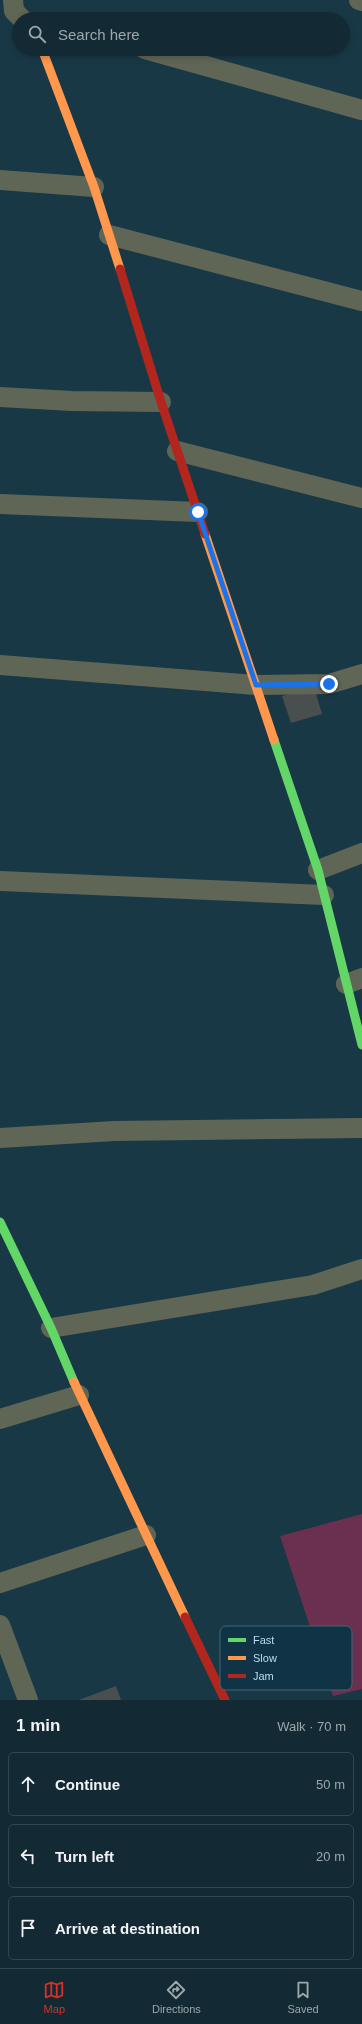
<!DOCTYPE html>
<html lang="en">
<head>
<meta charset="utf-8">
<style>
	:root { --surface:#132a34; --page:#203640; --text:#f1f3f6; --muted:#9da7ac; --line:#32464f; --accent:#d93025 }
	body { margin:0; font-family:Arial,sans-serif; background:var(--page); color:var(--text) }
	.stop { position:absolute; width:12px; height:12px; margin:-9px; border:3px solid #1a73e8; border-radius:50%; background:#fff }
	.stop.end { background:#1a73e8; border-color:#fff; box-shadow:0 1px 4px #0008 }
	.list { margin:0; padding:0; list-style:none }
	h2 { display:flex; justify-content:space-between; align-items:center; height:52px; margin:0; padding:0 16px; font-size:17px }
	h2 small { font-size:13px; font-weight:400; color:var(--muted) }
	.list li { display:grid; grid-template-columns:26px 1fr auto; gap:12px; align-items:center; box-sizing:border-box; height:64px; margin:0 8px 8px; padding:0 8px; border:1px solid var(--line); border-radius:6px }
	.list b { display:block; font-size:15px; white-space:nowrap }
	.list em { font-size:13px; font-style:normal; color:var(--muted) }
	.icon { flex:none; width:22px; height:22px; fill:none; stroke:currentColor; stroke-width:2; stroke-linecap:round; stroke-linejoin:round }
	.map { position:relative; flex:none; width:362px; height:1700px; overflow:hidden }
	.search { position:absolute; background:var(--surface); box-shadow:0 2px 6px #0003; left:12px; right:12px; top:12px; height:44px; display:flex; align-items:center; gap:10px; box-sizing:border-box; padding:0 14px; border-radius:22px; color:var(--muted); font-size:15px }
	.sheet { height:268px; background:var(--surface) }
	nav { display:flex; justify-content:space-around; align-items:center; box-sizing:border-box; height:56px; border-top:1px solid var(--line); background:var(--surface); font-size:11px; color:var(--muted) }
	nav a { display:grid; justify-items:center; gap:2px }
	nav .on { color:var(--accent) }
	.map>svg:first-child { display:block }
	.green { fill:#6b2f50 }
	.building { fill:#494e4e }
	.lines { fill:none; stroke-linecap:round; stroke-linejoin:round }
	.street { stroke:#606655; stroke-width:20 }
	.fast { stroke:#63d668; stroke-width:9 }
	.slow { stroke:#ff974d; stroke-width:9 }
	.jam { stroke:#b3261e; stroke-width:9 }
	.route { stroke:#1a73e8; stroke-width:5 }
	.key { fill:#103446; stroke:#436678; stroke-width:1 }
	.key-label { font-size:11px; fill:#bbdbee }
</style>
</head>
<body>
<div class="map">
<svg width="362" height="1700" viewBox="0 0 362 1700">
	<rect width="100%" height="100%" fill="#193846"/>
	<path class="green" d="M 362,1514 L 362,1689 L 333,1696 L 280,1536 Z"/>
	<g class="building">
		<path d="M 314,687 L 322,714 L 291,723 L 282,696 Z"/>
		<path d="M 116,1686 L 121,1700 L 79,1700 Z"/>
	</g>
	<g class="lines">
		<g class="street">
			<path d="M 13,0 L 14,11 L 22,19"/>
			<path d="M 359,0 L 362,1"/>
			<path d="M 145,49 L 362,110"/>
			<path d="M 0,180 L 94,187"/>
			<path d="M 109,235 L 362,301"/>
			<path d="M 0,397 L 72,401 L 161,402"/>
			<path d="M 177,451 L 362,498"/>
			<path d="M 0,504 L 198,512"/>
			<path d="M 0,665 L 256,685 L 329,684 L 362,674"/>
			<path d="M 318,870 L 362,853"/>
			<path d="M 0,881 L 324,895"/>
			<path d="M 346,984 L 362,978"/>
			<path d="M 0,1138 L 114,1131 L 362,1128"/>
			<path d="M 51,1328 L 313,1285 L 362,1269"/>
			<path d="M 0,1419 L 79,1395"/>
			<path d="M 0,1583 L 146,1535"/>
			<path d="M 0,1625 L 28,1700"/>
		</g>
		<g class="fast">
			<path d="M 274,740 L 318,870 L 362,1045"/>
			<path d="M 0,1222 L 51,1328 L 74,1382"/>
		</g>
		<g class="slow">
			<path d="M 42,49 L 94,187 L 120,269"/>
			<path d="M 205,534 L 274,740"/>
			<path d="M 74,1382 L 185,1617"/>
		</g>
		<g class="jam">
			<path d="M 120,269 L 161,402 L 205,534"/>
			<path d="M 185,1617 L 225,1700"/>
		</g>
	</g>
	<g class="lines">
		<path class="route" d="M 198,512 L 256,685 L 329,684"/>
	</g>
	<rect x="220" y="1626" width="132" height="64" rx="6" class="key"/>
	<rect x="228" y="1638" width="18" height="4" fill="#63d668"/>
	<rect x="228" y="1656" width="18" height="4" fill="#ff974d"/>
	<rect x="228" y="1674" width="18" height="4" fill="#b3261e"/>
	<g class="key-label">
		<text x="253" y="1644">Fast</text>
		<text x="253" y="1662">Slow</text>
		<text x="253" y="1680">Jam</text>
	</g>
</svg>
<div class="stop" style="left:198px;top:512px"></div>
<div class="stop end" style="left:329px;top:684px"></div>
<div class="search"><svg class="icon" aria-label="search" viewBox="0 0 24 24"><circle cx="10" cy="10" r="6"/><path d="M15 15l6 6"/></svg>Search here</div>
</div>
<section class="sheet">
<h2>1 min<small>Walk · 70 m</small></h2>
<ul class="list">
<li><svg class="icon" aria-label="ahead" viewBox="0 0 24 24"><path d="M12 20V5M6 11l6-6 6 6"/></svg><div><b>Continue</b></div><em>50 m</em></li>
<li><svg class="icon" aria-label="left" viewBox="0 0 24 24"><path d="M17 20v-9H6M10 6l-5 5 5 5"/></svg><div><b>Turn left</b></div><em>20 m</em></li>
<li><svg class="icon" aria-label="arrive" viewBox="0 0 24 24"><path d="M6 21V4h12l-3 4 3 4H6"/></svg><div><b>Arrive at destination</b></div></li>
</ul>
</section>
<nav>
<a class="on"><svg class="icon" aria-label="map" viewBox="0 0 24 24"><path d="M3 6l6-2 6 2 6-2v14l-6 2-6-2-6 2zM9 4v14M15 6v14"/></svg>Map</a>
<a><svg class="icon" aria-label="directions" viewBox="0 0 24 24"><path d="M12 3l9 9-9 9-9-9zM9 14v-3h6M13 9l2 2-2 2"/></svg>Directions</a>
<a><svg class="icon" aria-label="saved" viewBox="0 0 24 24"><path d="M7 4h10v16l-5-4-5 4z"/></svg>Saved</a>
</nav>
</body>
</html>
